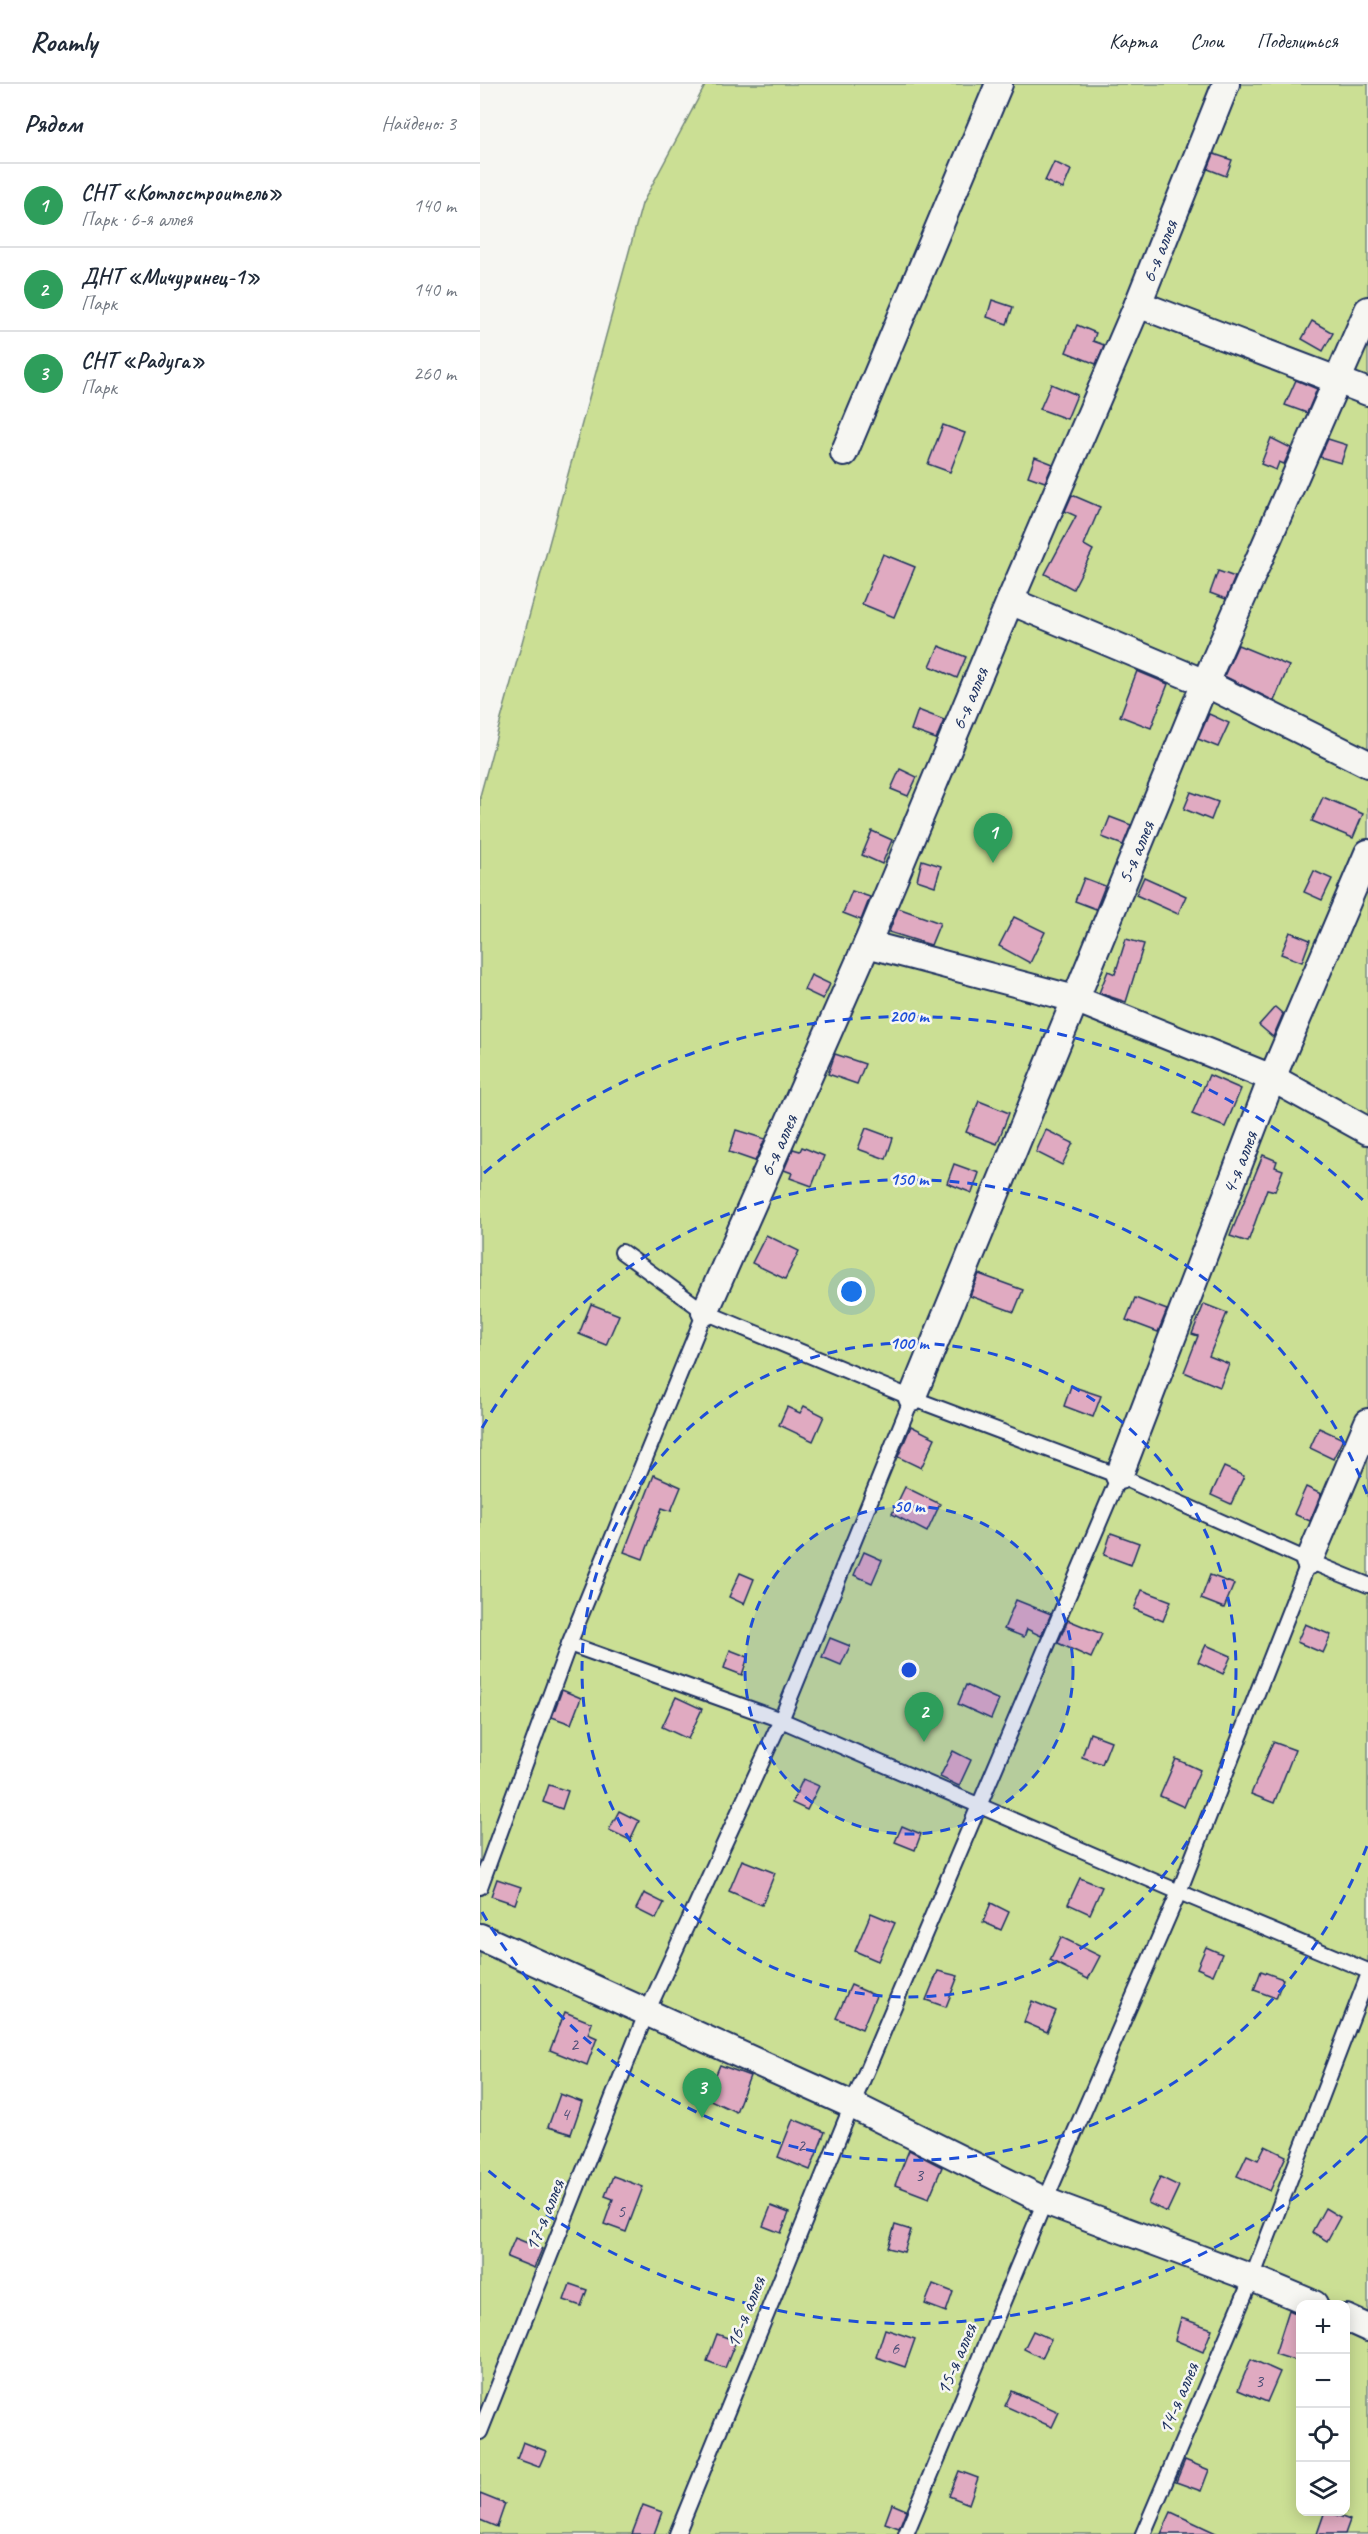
<!DOCTYPE html>
<html lang="ru">
<head>
<meta charset="utf-8">
<style>
	:root { --surface:#fff; --page:#f2f2f3; --text:#1f2937; --muted:#747a83; --line:#e0e1e3; --accent:#b45309 }
	body { margin:0; font-family:Caveat,sans-serif; background:var(--page); color:var(--text) }
	.controls { position:absolute; right:18px; bottom:18px; display:grid; overflow:hidden; border-radius:12px; box-shadow:0 3px 15px #0003 }
	.controls button { width:54px; height:54px; display:grid; place-items:center; padding:0; border:0; border-bottom:2px solid var(--line); background:var(--surface); color:var(--text); font:30px sans-serif }
	.you { position:absolute; left:372px; top:1208px; width:21px; height:21px; margin:-15px; border:4px solid #fff; border-radius:50%; background:#1a73e8; box-shadow:0 0 0 9px #1a73e833 }
	.badge { display:grid; place-items:center; width:39px; height:39px; border-radius:50%; background:var(--accent); color:#fff; font-size:20px; font-weight:700 }
	.pin { position:absolute; translate:-50% -50px; filter:drop-shadow(0 2px 3px #0008) }
	.pin::after { content:''; position:absolute; top:32px; width:21px; height:18px; background:inherit; clip-path:polygon(0 0,100% 0,50% 100%) }
	.list { margin:0; padding:0; list-style:none }
	h2 { display:flex; justify-content:space-between; align-items:center; height:78px; margin:0; padding:0 24px; font-size:26px }
	h2 small { font-size:20px; font-weight:400; color:var(--muted) }
	.list li { display:grid; grid-template-columns:39px 1fr auto; gap:18px; align-items:center; box-sizing:border-box; height:84px; padding:0 24px; border-top:2px solid var(--line) }
	.list b { display:block; font-size:22px; white-space:nowrap }
	.list p { margin:0; font-size:20px; white-space:nowrap; color:var(--muted) }
	.list em { font-size:20px; font-style:normal; color:var(--muted) }
	.icon { flex:none; width:33px; height:33px; fill:none; stroke:currentColor; stroke-width:2; stroke-linecap:round; stroke-linejoin:round }
	.map { position:relative; flex:none; width:888px; height:2450px; overflow:hidden }
	header { display:flex; align-items:center; gap:36px; box-sizing:border-box; height:84px; padding:0 30px; background:var(--surface); border-bottom:2px solid var(--line) }
	header strong { font-size:28px }
	nav { display:flex; gap:33px; margin-inline-start:auto; font-size:21px }
	main { display:flex }
	aside { flex:1; background:var(--surface) }
	.map>svg:first-child { display:block }
	.green { fill:#cbdf94; stroke:#738779; stroke-width:1.5; fill-rule:evenodd }
	.building { fill:#e0aac1; stroke:#1b2f5e; stroke-width:1.5 }
	.lines { fill:none; stroke-linecap:round; stroke-linejoin:round }
	.service-casing { stroke:#1b2f5e; stroke-width:18 }
	.minor-casing { stroke:#1b2f5e; stroke-width:30 }
	.service { stroke:#f6f6f2; stroke-width:14 }
	.minor { stroke:#f6f6f2; stroke-width:26 }
	.ring { fill:none; stroke:#1d4ed8; stroke-width:3; stroke-dasharray:10 8 }
	.labels { text-anchor:middle; stroke-width:5; stroke-linejoin:round; paint-order:stroke }
	.number-label { font-size:18px; fill:#4c4e77 }
	.street-label { font-size:21px; fill:#1b2f5e; stroke:#f6f6f2 }
	.centre { fill:#1d4ed8; stroke:#f6f6f2; stroke-width:3 }
	.ring-label { font-size:18px; text-anchor:middle; font-weight:bold; fill:#1d4ed8; stroke:#f6f6f2; stroke-width:5; stroke-linejoin:round; paint-order:stroke }
</style>
</head>
<body>
<header>
<strong>Roamly</strong>
<nav><a>Карта</a><a>Слои</a><a>Поделиться</a></nav>
</header>
<main>
<aside>
<h2>Рядом<small>Найдено: 3</small></h2>
<ul class="list">
<li><span class="badge" style="background:#2e9e5b">1</span><div><b>СНТ «Котлостроитель»</b><p>Парк · 6-я аллея</p></div><em>140 m</em></li>
<li><span class="badge" style="background:#2e9e5b">2</span><div><b>ДНТ «Мичуринец-1»</b><p>Парк</p></div><em>140 m</em></li>
<li><span class="badge" style="background:#2e9e5b">3</span><div><b>СНТ «Радуга»</b><p>Парк</p></div><em>260 m</em></li>
</ul>
</aside>
<div class="map">
<svg width="888" height="2450" viewBox="0 0 888 2450">
	<rect width="100%" height="100%" fill="#f6f6f2"/>
	<filter id="ink" filterUnits="userSpaceOnUse"><feTurbulence type="fractalNoise" baseFrequency=".0167" numOctaves="2"/><feDisplacementMap in="SourceGraphic" scale="12" xChannelSelector="R" yChannelSelector="G"/><feConvolveMatrix kernelMatrix="1 2 1 2 8 2 1 2 1" color-interpolation-filters="sRGB"/></filter>
	<g filter="url(#ink)">
		<path class="green" d="M 226,0 L 888,0 L 888,2450 L 0,2450 L 0,712 L 162,120 ZM 820,2220 L 866,2220 L 866,2428 L 820,2428 Z"/>
		<g class="building">
			<path d="M 734,70 L 752,76 L 746,92 L 728,85 Z"/>
			<path d="M 574,78 L 591,86 L 583,105 L 565,97 Z"/>
			<path d="M 512,216 L 533,223 L 527,240 L 507,233 Z"/>
			<path d="M 832,237 L 853,249 L 843,267 L 822,255 Z"/>
			<path d="M 597,241 L 616,249 L 613,257 L 624,261 L 616,280 L 586,268 Z"/>
			<path d="M 816,296 L 837,305 L 827,329 L 805,321 Z"/>
			<path d="M 571,300 L 597,311 L 587,335 L 560,325 Z"/>
			<path d="M 463,341 L 485,349 L 470,388 L 448,380 Z"/>
			<path d="M 791,354 L 811,364 L 804,380 L 799,378 L 796,386 L 781,380 Z"/>
			<path d="M 848,355 L 867,361 L 861,379 L 840,373 Z"/>
			<path d="M 555,373 L 573,380 L 565,398 L 548,392 Z"/>
			<path d="M 592,411 L 620,423 L 604,461 L 613,466 L 593,505 L 565,490 L 596,432 L 585,427 Z"/>
			<path d="M 403,470 L 435,483 L 414,533 L 382,520 Z"/>
			<path d="M 738,487 L 755,493 L 746,515 L 730,509 Z"/>
			<path d="M 758,561 L 809,582 L 794,617 L 744,592 Z"/>
			<path d="M 459,562 L 486,573 L 477,594 L 450,582 Z"/>
			<path d="M 657,587 L 688,600 L 671,644 L 640,632 Z"/>
			<path d="M 438,626 L 464,636 L 456,655 L 431,646 Z"/>
			<path d="M 729,630 L 749,639 L 738,663 L 718,655 Z"/>
			<path d="M 420,685 L 437,693 L 428,712 L 411,705 Z"/>
			<path d="M 711,708 L 738,718 L 731,736 L 704,725 Z"/>
			<path d="M 843,713 L 883,730 L 873,754 L 832,737 Z"/>
			<path d="M 630,733 L 651,741 L 643,761 L 622,753 Z"/>
			<path d="M 392,747 L 412,756 L 402,780 L 382,771 Z"/>
			<path d="M 442,776 L 461,782 L 455,802 L 437,796 Z"/>
			<path d="M 834,787 L 852,795 L 842,816 L 824,808 Z"/>
			<path d="M 664,793 L 706,812 L 698,830 L 656,811 Z"/>
			<path d="M 604,794 L 625,802 L 616,825 L 595,817 Z"/>
			<path d="M 372,807 L 390,813 L 381,836 L 363,829 Z"/>
			<path d="M 418,824 L 460,839 L 451,861 L 409,848 Z"/>
			<path d="M 534,833 L 565,848 L 550,879 L 519,862 Z"/>
			<path d="M 810,848 L 830,856 L 822,878 L 801,870 Z"/>
			<path d="M 646,855 L 664,860 L 646,918 L 619,909 L 628,887 L 635,890 Z"/>
			<path d="M 331,891 L 350,900 L 343,915 L 324,906 Z"/>
			<path d="M 795,923 L 803,930 L 793,953 L 779,941 Z"/>
			<path d="M 355,970 L 385,980 L 377,1000 L 348,990 Z"/>
			<path d="M 729,991 L 761,1005 L 745,1043 L 712,1030 Z"/>
			<path d="M 499,1017 L 529,1029 L 517,1060 L 486,1048 Z"/>
			<path d="M 386,1044 L 413,1054 L 406,1075 L 378,1065 Z"/>
			<path d="M 256,1046 L 285,1055 L 275,1077 L 249,1068 Z"/>
			<path d="M 566,1046 L 593,1059 L 582,1081 L 556,1068 Z"/>
			<path d="M 322,1063 L 344,1072 L 332,1102 L 310,1094 L 312,1089 L 304,1086 L 313,1065 L 320,1067 Z"/>
			<path d="M 783,1071 L 797,1077 L 795,1083 L 803,1086 L 795,1107 L 787,1105 L 768,1158 L 750,1152 Z"/>
			<path d="M 474,1080 L 499,1089 L 492,1109 L 467,1099 Z"/>
			<path d="M 286,1151 L 319,1167 L 305,1195 L 272,1179 Z"/>
			<path d="M 499,1190 L 543,1206 L 534,1228 L 490,1212 Z"/>
			<path d="M 655,1214 L 687,1226 L 678,1248 L 646,1236 Z"/>
			<path d="M 111,1220 L 139,1231 L 126,1261 L 99,1250 Z"/>
			<path d="M 724,1220 L 747,1229 L 729,1272 L 749,1280 L 740,1303 L 704,1288 L 718,1252 L 712,1250 Z"/>
			<path d="M 591,1302 L 621,1312 L 613,1333 L 584,1322 Z"/>
			<path d="M 324,1322 L 344,1332 L 333,1357 L 299,1341 L 307,1323 L 320,1329 Z"/>
			<path d="M 431,1342 L 455,1354 L 441,1384 L 418,1373 Z"/>
			<path d="M 839,1344 L 863,1355 L 853,1375 L 830,1364 Z"/>
			<path d="M 744,1383 L 764,1392 L 751,1420 L 731,1411 Z"/>
			<path d="M 174,1391 L 201,1403 L 191,1427 L 182,1424 L 163,1475 L 144,1468 Z"/>
			<path d="M 425,1403 L 460,1420 L 447,1448 L 412,1430 Z"/>
			<path d="M 826,1403 L 841,1410 L 830,1437 L 814,1430 Z"/>
			<path d="M 631,1449 L 659,1459 L 651,1481 L 624,1471 Z"/>
			<path d="M 384,1468 L 402,1476 L 392,1499 L 374,1491 Z"/>
			<path d="M 260,1489 L 274,1495 L 264,1520 L 249,1513 Z"/>
			<path d="M 730,1491 L 754,1500 L 744,1524 L 721,1515 Z"/>
			<path d="M 662,1506 L 691,1517 L 683,1537 L 654,1525 Z"/>
			<path d="M 536,1516 L 571,1530 L 561,1552 L 547,1545 L 544,1553 L 524,1545 Z"/>
			<path d="M 588,1536 L 622,1550 L 611,1574 L 578,1559 Z"/>
			<path d="M 825,1540 L 851,1551 L 843,1569 L 817,1558 Z"/>
			<path d="M 350,1554 L 370,1562 L 361,1581 L 342,1573 Z"/>
			<path d="M 726,1561 L 751,1572 L 743,1590 L 718,1578 Z"/>
			<path d="M 250,1566 L 268,1573 L 262,1591 L 244,1584 Z"/>
			<path d="M 486,1601 L 519,1616 L 511,1635 L 478,1620 Z"/>
			<path d="M 82,1606 L 101,1614 L 91,1640 L 72,1633 Z"/>
			<path d="M 196,1613 L 222,1625 L 208,1655 L 182,1643 Z"/>
			<path d="M 610,1649 L 631,1657 L 622,1680 L 602,1673 Z"/>
			<path d="M 793,1658 L 815,1666 L 794,1719 L 771,1710 Z"/>
			<path d="M 473,1667 L 491,1676 L 479,1702 L 460,1693 Z"/>
			<path d="M 696,1675 L 720,1686 L 704,1723 L 680,1712 Z"/>
			<path d="M 323,1695 L 339,1702 L 327,1726 L 312,1719 Z"/>
			<path d="M 69,1701 L 88,1707 L 82,1725 L 63,1718 Z"/>
			<path d="M 139,1727 L 159,1737 L 150,1756 L 129,1746 Z"/>
			<path d="M 422,1742 L 441,1750 L 435,1766 L 415,1758 Z"/>
			<path d="M 262,1776 L 295,1789 L 282,1821 L 249,1807 Z"/>
			<path d="M 600,1794 L 622,1803 L 610,1830 L 588,1820 Z"/>
			<path d="M 17,1795 L 41,1803 L 35,1820 L 11,1812 Z"/>
			<path d="M 164,1809 L 184,1819 L 176,1835 L 156,1825 Z"/>
			<path d="M 511,1819 L 529,1828 L 521,1846 L 503,1838 Z"/>
			<path d="M 391,1829 L 415,1839 L 398,1877 L 375,1867 Z"/>
			<path d="M 581,1853 L 620,1872 L 608,1895 L 570,1876 Z"/>
			<path d="M 726,1863 L 742,1870 L 733,1891 L 717,1884 Z"/>
			<path d="M 458,1887 L 478,1892 L 466,1923 L 446,1916 Z"/>
			<path d="M 781,1887 L 803,1895 L 796,1914 L 774,1906 Z"/>
			<path d="M 371,1901 L 396,1912 L 382,1945 L 356,1934 Z"/>
			<path d="M 552,1917 L 576,1927 L 567,1948 L 544,1938 Z"/>
			<path d="M 85,1928 L 112,1939 L 108,1950 L 117,1954 L 107,1981 L 70,1966 Z"/>
			<path d="M 240,1981 L 270,1992 L 256,2028 L 226,2014 Z"/>
			<path d="M 80,2010 L 102,2018 L 91,2050 L 68,2043 Z"/>
			<path d="M 313,2035 L 345,2048 L 330,2086 L 298,2073 Z"/>
			<path d="M 785,2062 L 806,2072 L 790,2107 L 757,2092 L 767,2071 L 778,2076 Z"/>
			<path d="M 429,2066 L 462,2083 L 449,2114 L 415,2101 Z"/>
			<path d="M 133,2092 L 163,2103 L 146,2148 L 124,2140 L 133,2115 L 125,2112 Z"/>
			<path d="M 680,2093 L 699,2102 L 687,2128 L 668,2119 Z"/>
			<path d="M 291,2122 L 309,2129 L 301,2149 L 283,2142 Z"/>
			<path d="M 845,2124 L 860,2133 L 847,2157 L 832,2148 Z"/>
			<path d="M 415,2141 L 431,2146 L 424,2168 L 408,2164 Z"/>
			<path d="M 35,2154 L 62,2165 L 54,2184 L 27,2173 Z"/>
			<path d="M 90,2200 L 107,2206 L 101,2222 L 84,2216 Z"/>
			<path d="M 453,2200 L 473,2208 L 466,2228 L 445,2220 Z"/>
			<path d="M 809,2226 L 820,2231 L 820,2278 L 795,2270 Z"/>
			<path d="M 701,2234 L 732,2245 L 723,2268 L 695,2256 Z"/>
			<path d="M 405,2245 L 435,2255 L 425,2283 L 396,2273 Z"/>
			<path d="M 553,2247 L 571,2255 L 562,2274 L 544,2265 Z"/>
			<path d="M 237,2250 L 256,2257 L 245,2284 L 227,2277 Z"/>
			<path d="M 771,2275 L 800,2288 L 787,2318 L 758,2306 Z"/>
			<path d="M 532,2307 L 579,2328 L 572,2343 L 525,2322 Z"/>
			<path d="M 43,2358 L 66,2367 L 59,2383 L 37,2375 Z"/>
			<path d="M 705,2376 L 729,2386 L 721,2407 L 696,2398 Z"/>
			<path d="M 479,2387 L 498,2394 L 489,2420 L 469,2412 Z"/>
			<path d="M 0,2410 L 25,2420 L 17,2443 L 0,2436 Z"/>
			<path d="M 412,2420 L 426,2426 L 419,2444 L 405,2439 Z"/>
			<path d="M 163,2421 L 182,2428 L 174,2450 L 152,2450 Z"/>
			<path d="M 845,2427 L 870,2436 L 865,2450 L 837,2450 Z"/>
			<path d="M 691,2428 L 738,2450 L 681,2450 Z"/>
		</g>
		<g class="lines">
			<g class="service-casing">
				<g id="service">
					<path d="M 142,1168 L 225,1228 L 432,1314 L 639,1392 L 829,1477 L 888,1501"/>
					<path d="M 89,1560 L 301,1636 L 699,1808 L 888,1887"/>
					<path d="M 0,1803 L 89,1560 L 225,1228"/>
					<path d="M 0,2348 L 166,1930 L 301,1636 L 432,1314"/>
					<path d="M 197,2450 L 372,2021 L 639,1392"/>
					<path d="M 426,2450 L 565,2117 L 699,1808 L 829,1477"/>
					<path d="M 663,2450 L 772,2194 L 888,1892"/>
				</g>
			</g>
			<g class="minor-casing">
				<g id="minor">
					<path d="M 658,220 L 888,308"/>
					<path d="M 364,369 L 519,0"/>
					<path d="M 530,517 L 725,599 L 888,680"/>
					<path d="M 387,860 L 595,915 L 792,994 L 888,1047"/>
					<path id="s1" d="M 225,1228 L 387,860 L 530,517 L 658,220 L 746,0"/>
					<path id="s2" d="M 432,1314 L 725,599 L 888,226"/>
					<path id="s3" d="M 639,1392 L 792,994 L 888,769"/>
					<path d="M 829,1477 L 888,1338"/>
					<path d="M 0,1853 L 372,2021 L 565,2117 L 772,2194 L 834,2220"/>
					<path d="M 866,2234 L 888,2244"/>
				</g>
			</g>
			<use href="#service" class="service"/>
			<use href="#minor" class="minor"/>
		</g>
	</g>
	<circle cx="429" cy="1586" r="164" fill="#1d4ed8" fill-opacity=".12"/>
	<g class="ring">
		<circle cx="429" cy="1586" r="164"/>
		<circle cx="429" cy="1586" r="327"/>
		<path d="M887 1762A491 491 0 0 1 2 1828M2 1344A491 491 0 0 1 887 1410"/>
		<path d="M887 2052A654 654 0 0 1 4 2083M4 1089A654 654 0 0 1 887 1120"/>
	</g>
	<g class="labels">
		<g class="number-label">
			<text x="94" y="1966">2</text>
			<text x="85" y="2036">4</text>
			<text x="321" y="2067">2</text>
			<text x="439" y="2097">3</text>
			<text x="141" y="2133">5</text>
			<text x="415" y="2270">6</text>
			<text x="779" y="2303">3</text>
		</g>
		<g class="street-label">
			<text dy="7" stroke="none"><textPath href="#s1" startOffset="1154">6-я аллея</textPath></text>
			<text dy="7" stroke="none"><textPath href="#s1" startOffset="668">6-я аллея</textPath></text>
			<text dy="7" stroke="none"><textPath href="#s2" startOffset="590">5-я аллея</textPath></text>
			<text dy="7" stroke="none"><textPath href="#s1" startOffset="182">6-я аллея</textPath></text>
			<text dy="7" stroke="none"><textPath href="#s3" startOffset="336">4-я аллея</textPath></text>
			<text transform="translate(64 2131) rotate(-68)" y="7">17-я аллея</text>
			<text transform="translate(265 2228) rotate(-68)" y="7">16-я аллея</text>
			<text transform="translate(476 2275) rotate(-67)" y="7">15-я аллея</text>
			<text transform="translate(698 2314) rotate(-67)" y="7">14-я аллея</text>
		</g>
	</g>
	<circle cx="429" cy="1586" r="9" class="centre"/>
	<g class="ring-label">
		<text x="429" y="938">200 m</text>
		<text x="429" y="1101">150 m</text>
		<text x="429" y="1265">100 m</text>
		<text x="429" y="1428">50 m</text>
	</g>
</svg>
<div class="controls">
<button>+</button>
<button>−</button>
<button><svg class="icon" aria-label="locate" viewBox="0 0 24 24"><circle cx="12" cy="12" r="6"/><path d="M12 2v4M12 18v4M2 12h4M18 12h4"/></svg></button>
<button><svg class="icon" aria-label="layers" viewBox="0 0 24 24"><path d="M12 4l9 5-9 5-9-5zM3 14l9 5 9-5"/></svg></button>
</div>
<div class="you"></div>
<div class="pin badge" style="left:513px;top:779px;background:#2e9e5b">1</div>
<div class="pin badge" style="left:444px;top:1658px;background:#2e9e5b">2</div>
<div class="pin badge" style="left:222px;top:2034px;background:#2e9e5b">3</div>
</div>
</main>
</body>
</html>
